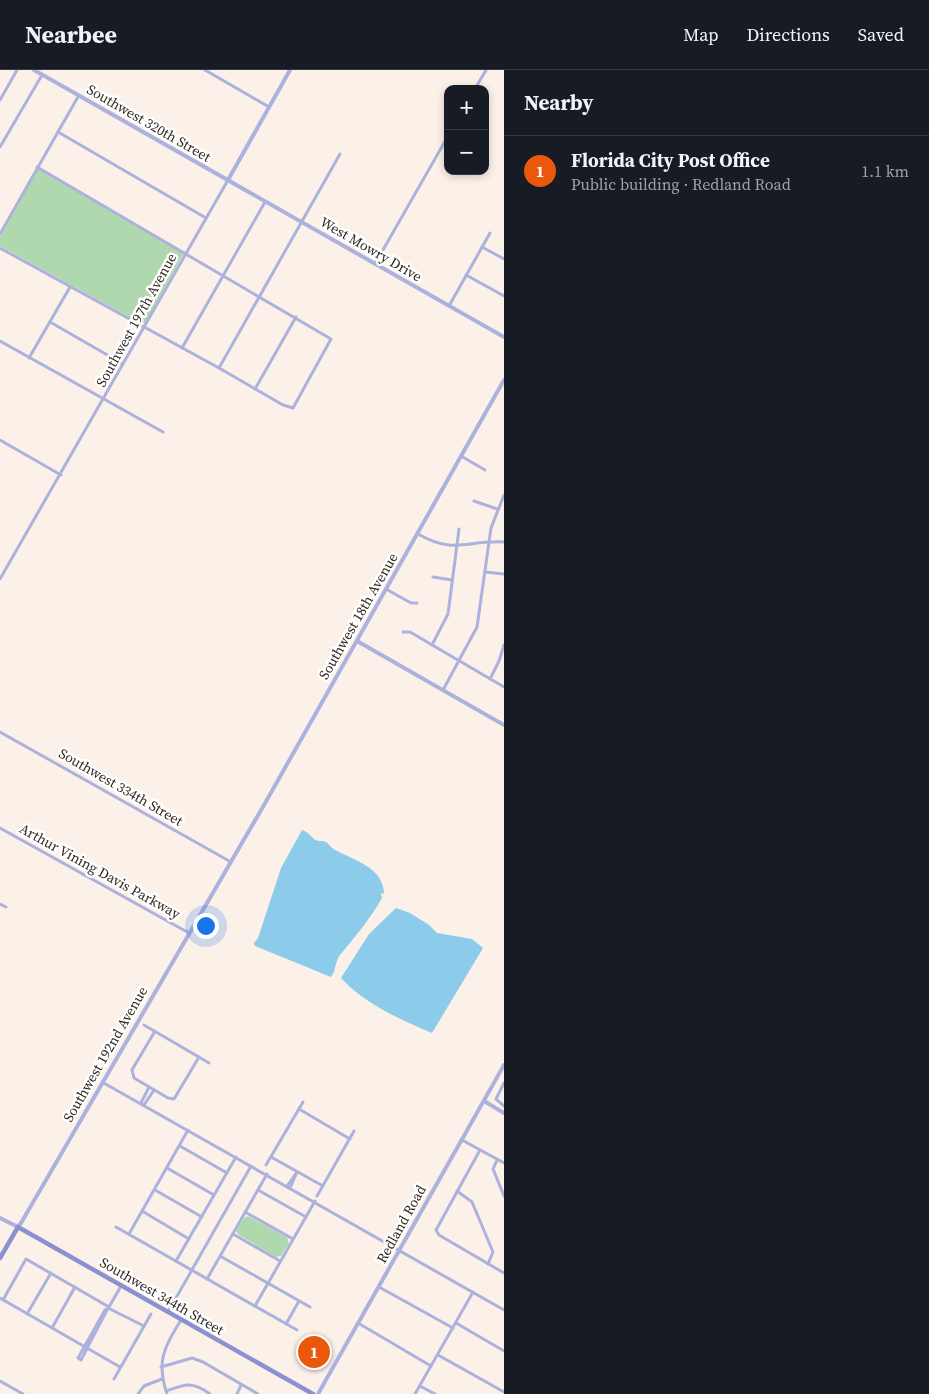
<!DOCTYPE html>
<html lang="en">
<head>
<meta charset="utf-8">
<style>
	:root { --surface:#171b24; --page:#242831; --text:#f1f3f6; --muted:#9ea1a6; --line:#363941; --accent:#ea580c }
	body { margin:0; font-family:"Source Serif 4",serif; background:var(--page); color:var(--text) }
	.controls { position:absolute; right:15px; top:15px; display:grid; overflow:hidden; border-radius:10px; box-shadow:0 2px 8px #0003 }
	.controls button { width:45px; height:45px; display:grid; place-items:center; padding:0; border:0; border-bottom:1px solid var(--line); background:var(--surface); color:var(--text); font:25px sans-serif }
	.you { position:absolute; left:205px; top:855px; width:18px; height:18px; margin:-12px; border:4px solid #fff; border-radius:50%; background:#1a73e8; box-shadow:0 0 0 8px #1a73e833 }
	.badge { display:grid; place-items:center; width:32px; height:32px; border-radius:50%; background:var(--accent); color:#fff; font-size:16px; font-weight:700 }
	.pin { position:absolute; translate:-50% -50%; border:2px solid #fff; box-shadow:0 1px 5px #0006 }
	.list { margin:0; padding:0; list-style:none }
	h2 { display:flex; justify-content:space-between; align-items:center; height:65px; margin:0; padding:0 20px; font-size:21px }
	h2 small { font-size:16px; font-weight:400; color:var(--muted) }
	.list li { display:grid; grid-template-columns:32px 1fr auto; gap:15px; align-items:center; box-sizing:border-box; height:70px; padding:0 20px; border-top:1px solid var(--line) }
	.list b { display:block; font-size:19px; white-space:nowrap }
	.list p { margin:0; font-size:16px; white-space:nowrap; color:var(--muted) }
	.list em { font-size:16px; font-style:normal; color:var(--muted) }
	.map { position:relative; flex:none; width:504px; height:1324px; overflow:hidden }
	header { display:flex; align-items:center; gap:30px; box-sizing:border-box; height:70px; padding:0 25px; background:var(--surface); border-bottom:1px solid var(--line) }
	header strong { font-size:24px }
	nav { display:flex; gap:28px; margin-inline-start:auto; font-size:18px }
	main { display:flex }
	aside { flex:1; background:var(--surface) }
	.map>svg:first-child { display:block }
	.green { fill:#afd8ae }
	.water { fill:#8dcbea }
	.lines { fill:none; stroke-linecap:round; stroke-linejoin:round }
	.minor { stroke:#acb2dd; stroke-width:3 }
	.tertiary { stroke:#acb2dd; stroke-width:4 }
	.secondary { stroke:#8b91d0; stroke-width:4.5 }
	.labels { text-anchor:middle; stroke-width:5; stroke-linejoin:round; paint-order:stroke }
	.street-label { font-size:14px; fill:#322821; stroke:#fff }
</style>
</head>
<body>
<header>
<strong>Nearbee</strong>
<nav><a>Map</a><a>Directions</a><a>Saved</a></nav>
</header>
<main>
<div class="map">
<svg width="504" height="1324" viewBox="0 0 504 1324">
	<rect width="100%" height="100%" fill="#fbf1e9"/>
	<g class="green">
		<path d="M 38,98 L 182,182 L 183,185 L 145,253 L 140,253 L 0,176 L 0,167 Z"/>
		<path d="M 248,1146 L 287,1167 L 289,1173 L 281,1186 L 276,1187 L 239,1165 L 236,1161 L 244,1148 Z"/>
	</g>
	<g class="water">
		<path d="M 302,760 C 308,762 310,765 314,769 C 318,772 322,770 326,772 C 329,774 331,778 335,780 C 354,790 384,798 384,824 L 381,823 L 382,828 C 370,849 355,867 340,885 C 335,891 336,901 331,907 L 255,876 L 254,873 L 258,868 L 281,798 Z"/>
		<path d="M 396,838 L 410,843 L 429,855 L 437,863 L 472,869 L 483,878 L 432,963 C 399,949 365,934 341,908 L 369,864 Z"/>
	</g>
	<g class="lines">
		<g class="minor">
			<path d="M 205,0 L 269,37"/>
			<path d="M 475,19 L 486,0"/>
			<path d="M 0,30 L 17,0"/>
			<path d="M 58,62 L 206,148"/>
			<path d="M 0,77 L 42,5"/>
			<path d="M 37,97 L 331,269 L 293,338 L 283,335 L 219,298"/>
			<path d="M 0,164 L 79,25"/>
			<path d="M 482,177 L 504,189"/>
			<path d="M 0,178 L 219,298 L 340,84"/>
			<path d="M 375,194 L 448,66"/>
			<path d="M 466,205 L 504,226"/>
			<path d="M 449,236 L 490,163"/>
			<path d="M 50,252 L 123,294"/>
			<path d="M 0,271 L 163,362"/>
			<path d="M 182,278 L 265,132"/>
			<path d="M 29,288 L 70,217"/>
			<path d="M 255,319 L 296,247"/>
			<path d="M 0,370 L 61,405"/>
			<path d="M 461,386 L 485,400"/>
			<path d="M 474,431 L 497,439"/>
			<path d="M 418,464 C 455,485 466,470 504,472"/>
			<path d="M 485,502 L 504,504"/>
			<path d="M 433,507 L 452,510"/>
			<path d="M 0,509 L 228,110"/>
			<path d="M 386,519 L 411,533 L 417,533"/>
			<path d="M 403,562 L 410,562 L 504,617"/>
			<path d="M 432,575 L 448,544 L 459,459"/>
			<path d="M 490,609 L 499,591 L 504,575"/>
			<path d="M 443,620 L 477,557 L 491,458 L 504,425"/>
			<path d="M 0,662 L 231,792"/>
			<path d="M 0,758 L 189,863"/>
			<path d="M 0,834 L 6,837"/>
			<path d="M 144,955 L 209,993"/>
			<path d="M 155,961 L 132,1000 L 134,1008 L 168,1028 L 174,1029 L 199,987"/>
			<path d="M 102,1012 L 504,1240"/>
			<path d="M 504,1013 L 496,1029 L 504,1036"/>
			<path d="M 141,1033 L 149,1017"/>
			<path d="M 144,1035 L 154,1020"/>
			<path d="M 299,1039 L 350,1069"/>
			<path d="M 462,1070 L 504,1093"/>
			<path d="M 180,1076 L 227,1103"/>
			<path d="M 480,1080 L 436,1160 L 439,1165 L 504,1203"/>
			<path d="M 271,1087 L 323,1116"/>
			<path d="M 497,1090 L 493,1099 L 504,1126"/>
			<path d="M 266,1095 L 303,1032"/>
			<path d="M 167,1098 L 214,1125"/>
			<path d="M 287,1116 L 297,1102 L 290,1118"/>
			<path d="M 155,1120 L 202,1147"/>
			<path d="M 258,1120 L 306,1147"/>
			<path d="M 457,1121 L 472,1132 L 493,1182 L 488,1194"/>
			<path d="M 317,1126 L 354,1061"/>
			<path d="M 142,1141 L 189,1169"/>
			<path d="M 245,1142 L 293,1169"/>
			<path d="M 116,1157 L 297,1260"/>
			<path d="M 129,1164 L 188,1060"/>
			<path d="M 233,1164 L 280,1191"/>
			<path d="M 220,1186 L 310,1237"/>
			<path d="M 176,1191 L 236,1087"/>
			<path d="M 207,1209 L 267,1104"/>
			<path d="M 379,1217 L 453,1258"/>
			<path d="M 0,1228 L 120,1297"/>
			<path d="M 3,1230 L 26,1189 L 109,1237 L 121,1216"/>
			<path d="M 255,1236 L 315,1131"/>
			<path d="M 108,1238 L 81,1290 L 78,1288 L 105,1240 Z"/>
			<path d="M 108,1238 L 144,1256"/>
			<path d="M 168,1242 L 251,1096"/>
			<path d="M 27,1244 L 51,1203"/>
			<path d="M 358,1253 L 431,1296"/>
			<path d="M 456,1253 L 504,1281"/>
			<path d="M 286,1254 L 299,1231"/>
			<path d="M 52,1258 L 75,1217"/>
			<path d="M 438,1285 L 504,1322"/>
			<path d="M 161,1297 L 192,1288 L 203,1292 L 258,1324"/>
			<path d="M 114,1309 L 151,1244"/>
			<path d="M 0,1311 L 23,1324"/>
			<path d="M 420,1316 L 435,1324"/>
			<path d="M 166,1321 C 186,1314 192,1311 210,1324"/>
			<path d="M 138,1324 L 144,1316 L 162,1309"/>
			<path d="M 167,1324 C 156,1291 164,1278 181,1250"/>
			<path d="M 237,1324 L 241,1315"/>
			<path d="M 415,1324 L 473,1222"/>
		</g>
		<g class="tertiary">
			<path d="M 34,0 L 504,267"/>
			<path d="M 228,110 L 290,0"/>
			<path d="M 357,571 L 504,655"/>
			<path d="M 484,1031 L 504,1043"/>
			<path d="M 0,1148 L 18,1157 L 21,1153 L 264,735 L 504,310"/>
			<path d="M 318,1324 L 504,995"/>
		</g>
		<path class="secondary" d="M 0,1188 L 18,1157 L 313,1324"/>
	</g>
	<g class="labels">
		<g class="street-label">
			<text transform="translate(149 53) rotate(30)" y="5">Southwest 320th Street</text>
			<text transform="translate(371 179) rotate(30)" y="5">West Mowry Drive</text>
			<text transform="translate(136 250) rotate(-61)" y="5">Southwest 197th Avenue</text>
			<text transform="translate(358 546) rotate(-60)" y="5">Southwest 18th Avenue</text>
			<text transform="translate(121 717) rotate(30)" y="5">Southwest 334th Street</text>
			<text transform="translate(100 801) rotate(29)" y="5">Arthur Vining Davis Parkway</text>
			<text transform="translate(105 984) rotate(-60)" y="5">Southwest 192nd Avenue</text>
			<text transform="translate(401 1154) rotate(-61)" y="5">Redland Road</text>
			<text transform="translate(162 1226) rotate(30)" y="5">Southwest 344th Street</text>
		</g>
	</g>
</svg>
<div class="controls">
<button>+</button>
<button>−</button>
</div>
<div class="you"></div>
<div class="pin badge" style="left:314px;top:1282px">1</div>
</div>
<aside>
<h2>Nearby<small></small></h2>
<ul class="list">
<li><span class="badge">1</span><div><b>Florida City Post Office</b><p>Public building · Redland Road</p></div><em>1.1 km</em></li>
</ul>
</aside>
</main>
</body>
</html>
